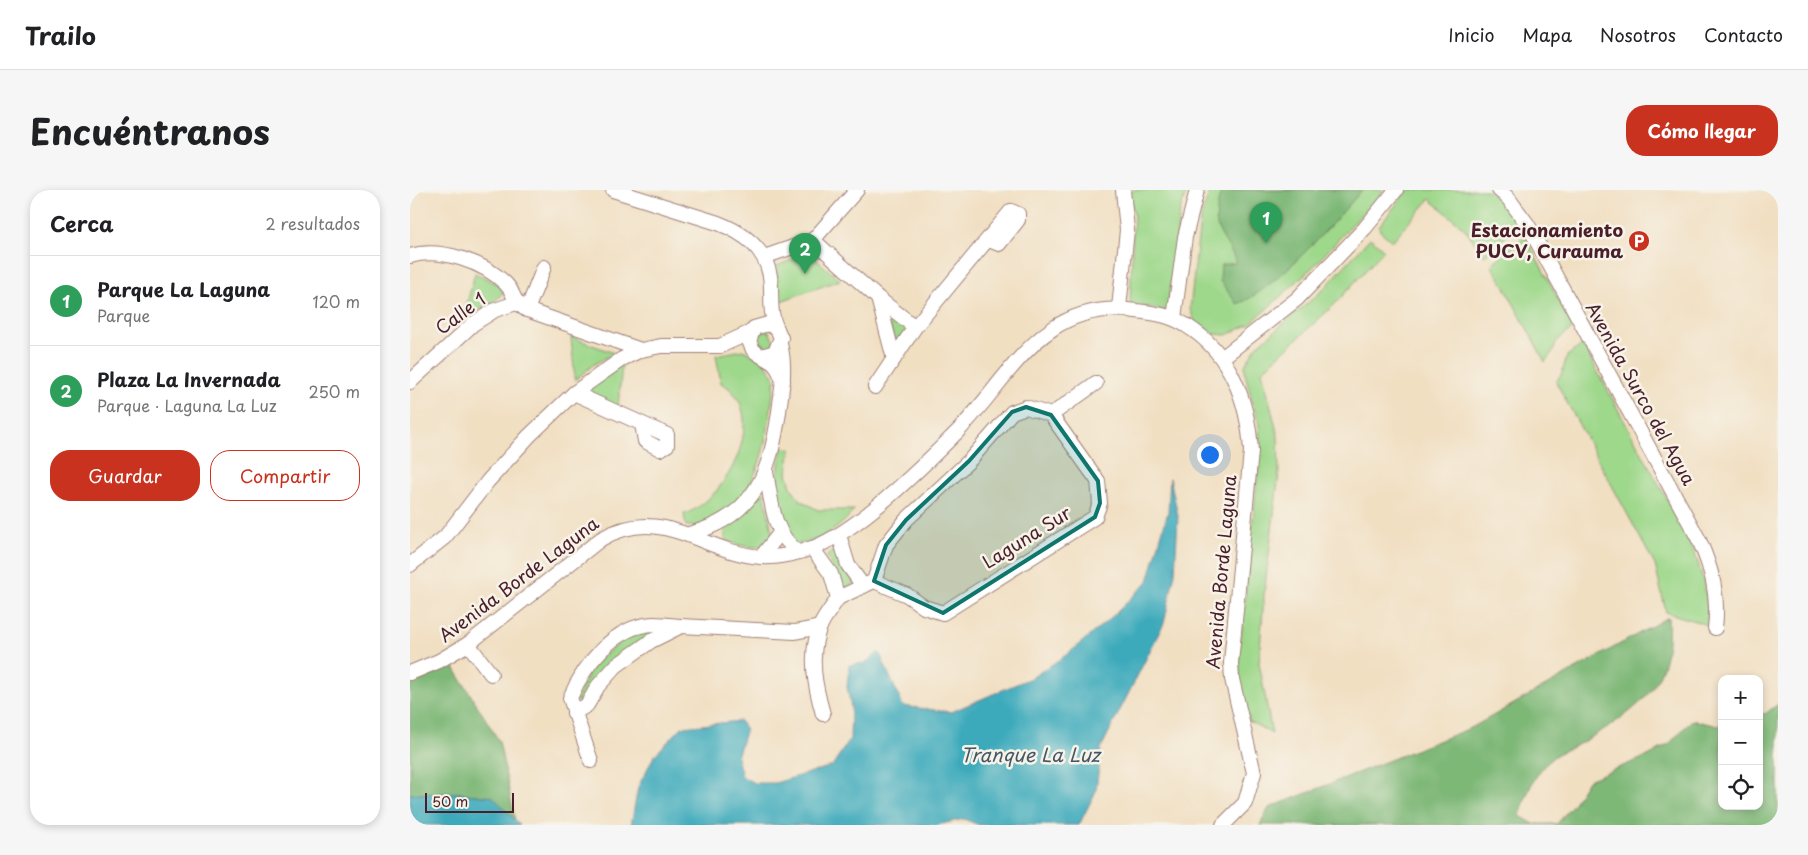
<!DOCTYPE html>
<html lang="es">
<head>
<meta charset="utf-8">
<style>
	:root { --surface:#fff; --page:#f6f6f6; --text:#202124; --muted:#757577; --line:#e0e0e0; --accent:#c8321e }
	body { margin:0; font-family:"Playpen Sans",sans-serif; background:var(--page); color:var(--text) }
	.controls { position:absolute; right:15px; bottom:15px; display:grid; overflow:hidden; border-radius:10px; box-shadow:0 2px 8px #0003 }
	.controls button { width:45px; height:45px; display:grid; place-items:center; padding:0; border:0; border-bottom:1px solid var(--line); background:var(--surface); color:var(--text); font:25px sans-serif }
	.scale { position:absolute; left:15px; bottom:12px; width:89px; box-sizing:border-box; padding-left:5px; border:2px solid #4a1f2b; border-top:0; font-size:14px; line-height:18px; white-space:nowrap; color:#4a1f2b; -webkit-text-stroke:4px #f7f3e8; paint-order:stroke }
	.you { position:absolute; left:799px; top:264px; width:18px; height:18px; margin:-12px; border:4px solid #fff; border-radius:50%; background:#1a73e8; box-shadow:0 0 0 8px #1a73e833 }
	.badge { display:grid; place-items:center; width:32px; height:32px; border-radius:50%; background:var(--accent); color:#fff; font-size:16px; font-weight:700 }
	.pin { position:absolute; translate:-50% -41px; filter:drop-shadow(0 1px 2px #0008) }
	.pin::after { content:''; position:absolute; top:26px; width:18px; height:15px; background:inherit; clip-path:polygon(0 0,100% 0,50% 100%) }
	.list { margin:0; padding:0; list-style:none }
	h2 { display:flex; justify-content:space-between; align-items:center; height:65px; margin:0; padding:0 20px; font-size:21px }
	h2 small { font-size:16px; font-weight:400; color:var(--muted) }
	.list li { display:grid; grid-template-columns:32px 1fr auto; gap:15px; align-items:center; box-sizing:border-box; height:90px; padding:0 20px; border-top:1px solid var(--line) }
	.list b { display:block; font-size:19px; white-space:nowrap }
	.list p { margin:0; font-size:16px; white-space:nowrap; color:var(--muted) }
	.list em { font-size:16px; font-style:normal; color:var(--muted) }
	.actions { display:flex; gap:10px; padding:15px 20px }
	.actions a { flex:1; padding:11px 0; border:1px solid var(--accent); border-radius:20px; text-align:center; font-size:18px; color:var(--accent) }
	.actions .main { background:var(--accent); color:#fff }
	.icon { flex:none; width:28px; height:28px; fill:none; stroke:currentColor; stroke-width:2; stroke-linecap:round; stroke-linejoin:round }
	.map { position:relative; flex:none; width:1368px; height:635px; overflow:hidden; border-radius:20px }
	header { display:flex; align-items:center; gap:30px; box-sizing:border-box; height:70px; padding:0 25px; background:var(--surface); border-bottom:1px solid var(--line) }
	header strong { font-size:24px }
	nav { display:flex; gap:28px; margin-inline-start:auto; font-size:18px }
	.intro { display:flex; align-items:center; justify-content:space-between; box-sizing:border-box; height:120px; padding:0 30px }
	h1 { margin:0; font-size:35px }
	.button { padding:12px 22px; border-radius:20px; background:var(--accent); color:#fff; font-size:18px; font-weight:700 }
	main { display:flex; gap:30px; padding:0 30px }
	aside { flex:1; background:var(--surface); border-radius:20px; box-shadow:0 2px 8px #0003 }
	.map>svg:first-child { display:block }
	.green { fill:#9ed88b; stroke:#747c5b }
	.forest { fill:#7eb877; stroke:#646c51 }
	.water { fill:#3daabc; stroke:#446474 }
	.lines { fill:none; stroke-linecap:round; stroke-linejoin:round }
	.minor-casing { stroke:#9e7f76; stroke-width:16 }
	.minor { stroke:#fff; stroke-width:14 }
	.marked { fill:#0f766e; fill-opacity:0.2; stroke:#0f766e; stroke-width:4; stroke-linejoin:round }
	.labels { text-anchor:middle; stroke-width:5; stroke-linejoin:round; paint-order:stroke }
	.poi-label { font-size:18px; font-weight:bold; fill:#4a1f2b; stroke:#f7f3e8; text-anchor:end }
	.street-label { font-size:18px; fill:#4a1f2b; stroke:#f7f3e8 }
	.water-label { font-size:19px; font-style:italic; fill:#455765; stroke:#f7f3e8 }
</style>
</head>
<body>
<header>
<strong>Trailo</strong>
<nav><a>Inicio</a><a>Mapa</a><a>Nosotros</a><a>Contacto</a></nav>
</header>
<div class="intro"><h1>Encuéntranos</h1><a class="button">Cómo llegar</a></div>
<main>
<aside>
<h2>Cerca<small>2 resultados</small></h2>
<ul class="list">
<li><span class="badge" style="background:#2e9e5b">1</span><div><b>Parque La Laguna</b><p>Parque</p></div><em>120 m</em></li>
<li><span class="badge" style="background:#2e9e5b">2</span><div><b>Plaza La Invernada</b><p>Parque · Laguna La Luz</p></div><em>250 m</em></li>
</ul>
<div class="actions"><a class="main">Guardar</a><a>Compartir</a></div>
</aside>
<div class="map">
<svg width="1368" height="635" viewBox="0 0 1368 635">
	<rect width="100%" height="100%" fill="#f7f3e8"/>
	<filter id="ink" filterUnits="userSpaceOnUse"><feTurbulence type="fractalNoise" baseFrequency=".02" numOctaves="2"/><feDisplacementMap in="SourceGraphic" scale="10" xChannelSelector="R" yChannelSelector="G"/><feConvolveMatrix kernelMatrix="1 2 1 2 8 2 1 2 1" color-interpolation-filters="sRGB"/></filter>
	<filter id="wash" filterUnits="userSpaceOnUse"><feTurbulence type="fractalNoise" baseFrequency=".0096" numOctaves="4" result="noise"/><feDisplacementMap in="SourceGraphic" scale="20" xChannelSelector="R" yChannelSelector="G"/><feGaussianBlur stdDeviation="1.12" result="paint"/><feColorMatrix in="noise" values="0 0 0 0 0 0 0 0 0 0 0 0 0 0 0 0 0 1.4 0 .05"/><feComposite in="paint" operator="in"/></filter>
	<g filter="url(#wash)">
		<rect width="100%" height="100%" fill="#f1dfc2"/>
		<g class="green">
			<path d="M 718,0 L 777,0 L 770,21 L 757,121 L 721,114 L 720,112 L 724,24 Z"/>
			<path d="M 800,0 L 974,0 L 903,77 L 840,134 L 817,145 L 804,144 L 784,130 L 780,119 L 790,31 Z"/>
			<path d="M 998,0 L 1077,0 L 1092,13 L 1107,33 L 1106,37 L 1074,66 L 1056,40 L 1020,9 L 982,51 L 970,41 L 969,36 Z"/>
			<path d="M 960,48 L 974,60 L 923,116 L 852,181 L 868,246 L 869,283 L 854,404 L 849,473 L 862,544 L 839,531 L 830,493 L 829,469 L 850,260 L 849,235 L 835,184 L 835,175 L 846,157 L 913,100 Z"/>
			<path d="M 1112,48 L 1117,49 L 1163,138 L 1146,152 L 1143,161 L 1135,172 L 1092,92 L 1081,75 Z"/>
			<path d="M 396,64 L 402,66 L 430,90 L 368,112 L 367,76 Z"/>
			<path d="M 65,83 L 89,95 L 93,103 L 84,112 L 53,128 Z"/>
			<path d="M 481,123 L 498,139 L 486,156 L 477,127 Z"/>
			<path d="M 359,141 L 365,155 L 361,160 C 354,154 346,152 348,142 Z"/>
			<path d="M 161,147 L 204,163 L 183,175 L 165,190 Z"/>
			<path d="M 1171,156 L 1174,157 L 1278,348 C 1291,377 1299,403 1297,435 L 1256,422 L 1245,375 L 1146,192 L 1152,183 L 1157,166 Z"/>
			<path d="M 333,160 C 346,166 360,175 365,189 C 358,238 354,307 302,330 C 292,334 286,337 276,336 L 274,324 C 317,311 363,221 311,193 L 306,165 Z"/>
			<path d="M 212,175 L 208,218 L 172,204 Z"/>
			<path d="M 372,257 L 381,259 L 377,283 L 381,297 L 390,310 L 408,320 L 444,320 C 429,340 409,351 385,355 C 365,326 365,291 372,257 Z"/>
			<path d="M 352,300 L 354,302 L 362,342 C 359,365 330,357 315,349 L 315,338 Z"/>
			<path d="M 423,361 L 429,361 L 444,393 L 433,399 L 430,397 L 417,366 Z"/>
			<path d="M 241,439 L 243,445 L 172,512 L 166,511 L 183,474 L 219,446 Z"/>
		</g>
		<g class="forest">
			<path d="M 812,0 L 952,0 C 927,29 861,104 827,114 L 810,91 L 811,75 L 826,73 C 822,59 813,51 808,38 C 804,30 808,8 812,0 Z"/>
			<path d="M 1258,427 C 1263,499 1227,520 1171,553 C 1162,558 1148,562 1141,569 C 1124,584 1116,604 1110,626 L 1124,634 L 1147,634 L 1164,613 L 1178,590 L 1238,566 L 1259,554 L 1282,530 L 1308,536 L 1312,534 L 1312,616 L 1349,616 L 1349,523 L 1355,524 L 1368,514 L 1368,635 L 850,635 L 859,618 L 1063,537 Z"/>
			<path d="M 43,476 L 89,551 L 105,630 L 83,607 L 48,603 L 0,604 L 0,495 Z"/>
		</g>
		<g class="water">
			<path d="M 760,288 L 768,326 L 765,383 L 754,433 L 691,558 L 686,601 L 669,635 L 569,635 L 554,629 L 527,635 L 221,635 L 228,597 L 244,566 L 272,537 L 330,531 L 336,539 L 327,567 L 332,586 L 344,593 L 365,593 L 422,576 L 440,549 L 441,518 L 437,497 L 439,475 L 455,473 L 469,462 L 493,516 L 541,522 L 623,487 L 659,463 L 705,424 L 738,391 L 758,322 Z"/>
			<path d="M 48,603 L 83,607 L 110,635 L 0,635 L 0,604 Z"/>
		</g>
	</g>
	<g filter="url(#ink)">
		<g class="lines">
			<g class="minor-casing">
				<g id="minor">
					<path d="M 203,0 L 308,33 C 334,43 355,58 360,86 C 363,105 358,121 367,139"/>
					<path d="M 1089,0 L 1098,8 L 1118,35 L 1289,350 C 1302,379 1309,406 1305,438"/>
					<path d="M 403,50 L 468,108 L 505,137"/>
					<path d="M 0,66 C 30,57 74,72 96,94 C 106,104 100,110 117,120 L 231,160"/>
					<path d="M 354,67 L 403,50 L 447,0"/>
					<path d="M 468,108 L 484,169"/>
					<path d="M 709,118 L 717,40 L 713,0"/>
					<path d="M 117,120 L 134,77"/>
					<path d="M 764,128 L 775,47 L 787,0"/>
					<path d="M 355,165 L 365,162 L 371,148 L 367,139 L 358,134 L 344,138 L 339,151 L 343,160 C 358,173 365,167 373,191"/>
					<path d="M 813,167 L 887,109 L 955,38 L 986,0"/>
					<path d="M 0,192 L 63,134 L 85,120 L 106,113"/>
					<path d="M 465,197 L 505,137 L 601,21 L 608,24 L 608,30 L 589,54 L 579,50"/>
					<path d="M 164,203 L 257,245 L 257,255 L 250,259 L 235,251 L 232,234"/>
					<path d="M 641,225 L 686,193"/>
					<path d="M 356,282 C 362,313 362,342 388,362"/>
					<path d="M 279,344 C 345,327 360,283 369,222 C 372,198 376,177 370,154"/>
					<path d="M 429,345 L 438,375 L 453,396"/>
					<path d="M 402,358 L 421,384 L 428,408"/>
					<path d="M 351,367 L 370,343"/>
					<path d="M 0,375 L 35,347 L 78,291 L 119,246 L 164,203 L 212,169 L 231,160 L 251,156 L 310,156 L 341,142"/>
					<path d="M 428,408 L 464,391 L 497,405 L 514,417 L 533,423 L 685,327 L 690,313 L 688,291 L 641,225 L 616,217 L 602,222 L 559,271 L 496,330 L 476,355 L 464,391"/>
					<path d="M 58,454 L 81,484"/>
					<path d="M 0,483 L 29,471 L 58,454 L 191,349 C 253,313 292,363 352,367 C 369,368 389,363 405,357 C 450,339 513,276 548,241 C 602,186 632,108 726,121 C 744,123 761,125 777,136 C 821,163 838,212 841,261 L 821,473 L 822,489 L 844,583 L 835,613 L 813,635"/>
					<path d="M 164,523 L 177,515 L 188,496 L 206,476 L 241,451 L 271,436 L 385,442 L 410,437"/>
					<path d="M 413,524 C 405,496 399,468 409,439 C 413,428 422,418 428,408"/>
					<path d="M 181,571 L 160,508 C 174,475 204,436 243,434 C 252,434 261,435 270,436"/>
				</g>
			</g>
			<use href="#minor" class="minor"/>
		</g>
	</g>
	<path class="marked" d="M 616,217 L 641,225 L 688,291 L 690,313 L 685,327 L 533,423 L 464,391 L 476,355 L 496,330 L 559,271 L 602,222 Z"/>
	<defs>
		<g id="parking-disc" transform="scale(1.125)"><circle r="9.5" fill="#c8321e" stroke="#f7f3e8"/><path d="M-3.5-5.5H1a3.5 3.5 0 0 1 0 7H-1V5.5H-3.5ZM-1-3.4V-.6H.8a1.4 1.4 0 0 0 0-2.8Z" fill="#fff"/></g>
	</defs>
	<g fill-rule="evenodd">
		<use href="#parking-disc" x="1229" y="51"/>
	</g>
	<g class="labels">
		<g class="poi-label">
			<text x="1213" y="47">Estacionamiento<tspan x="1213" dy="21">PUCV, Curauma</tspan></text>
		</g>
		<g class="street-label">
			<text transform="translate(51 124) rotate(-36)" y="6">Calle 1</text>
			<text transform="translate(1230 204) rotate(61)" y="6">Avenida Surco del Agua</text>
			<text transform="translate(617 348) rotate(-32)" y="6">Laguna Sur</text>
			<text transform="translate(812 382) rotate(-85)" y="6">Avenida Borde Laguna</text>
			<text transform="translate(109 390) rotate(-37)" y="6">Avenida Borde Laguna</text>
		</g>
		<g class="water-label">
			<text x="620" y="572">Tranque La Luz</text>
		</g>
	</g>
</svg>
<div class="controls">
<button>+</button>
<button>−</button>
<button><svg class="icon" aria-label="locate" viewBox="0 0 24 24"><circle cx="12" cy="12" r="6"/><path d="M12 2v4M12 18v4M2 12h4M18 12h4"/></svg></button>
</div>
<div class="scale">50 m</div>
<div class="you"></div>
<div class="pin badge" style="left:856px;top:53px;background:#2e9e5b">1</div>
<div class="pin badge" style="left:395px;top:84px;background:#2e9e5b">2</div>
</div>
</main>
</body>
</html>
